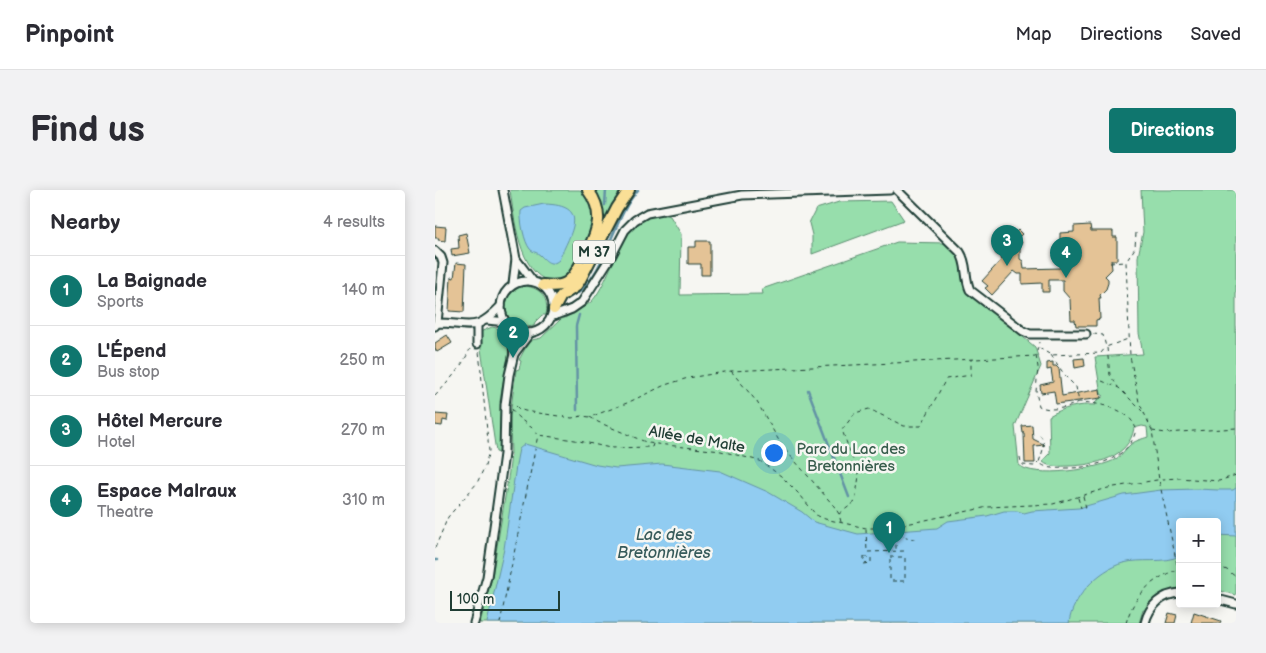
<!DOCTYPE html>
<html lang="en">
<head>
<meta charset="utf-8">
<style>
	:root { --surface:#fff; --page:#f2f2f3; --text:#2b2b33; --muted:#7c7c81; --line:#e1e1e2; --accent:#0f766e }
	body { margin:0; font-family:"Balsamiq Sans",sans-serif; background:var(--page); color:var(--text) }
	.controls { position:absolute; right:15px; bottom:15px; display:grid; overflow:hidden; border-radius:5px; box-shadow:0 2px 12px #0003 }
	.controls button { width:45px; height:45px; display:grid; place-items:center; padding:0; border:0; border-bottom:1px solid var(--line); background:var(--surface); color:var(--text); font:25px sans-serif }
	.scale { position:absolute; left:15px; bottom:12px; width:110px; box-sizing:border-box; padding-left:5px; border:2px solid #1f3d34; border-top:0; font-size:14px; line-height:18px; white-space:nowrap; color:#1f3d34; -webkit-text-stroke:4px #f6f6f2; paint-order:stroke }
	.you { position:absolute; left:338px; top:262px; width:18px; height:18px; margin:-12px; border:4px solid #fff; border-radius:50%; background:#1a73e8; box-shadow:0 0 0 8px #1a73e833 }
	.badge { display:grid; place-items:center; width:32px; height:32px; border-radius:50%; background:var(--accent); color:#fff; font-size:16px; font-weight:700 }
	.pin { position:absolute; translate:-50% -41px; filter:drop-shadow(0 1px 2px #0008) }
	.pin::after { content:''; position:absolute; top:26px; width:18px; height:15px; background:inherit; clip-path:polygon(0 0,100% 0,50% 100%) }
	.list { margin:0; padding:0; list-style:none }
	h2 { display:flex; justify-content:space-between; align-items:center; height:65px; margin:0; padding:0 20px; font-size:21px }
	h2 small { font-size:16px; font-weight:400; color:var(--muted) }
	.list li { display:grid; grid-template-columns:32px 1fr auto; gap:15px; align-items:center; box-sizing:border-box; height:70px; padding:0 20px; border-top:1px solid var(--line) }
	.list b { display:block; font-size:19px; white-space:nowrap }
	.list p { margin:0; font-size:16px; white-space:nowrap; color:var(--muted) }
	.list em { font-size:16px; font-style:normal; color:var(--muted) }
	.map { position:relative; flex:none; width:801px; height:433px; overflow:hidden; border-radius:5px }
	header { display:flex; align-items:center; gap:30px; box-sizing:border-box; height:70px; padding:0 25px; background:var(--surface); border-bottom:1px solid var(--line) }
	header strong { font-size:24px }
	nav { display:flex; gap:28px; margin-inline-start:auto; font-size:18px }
	.intro { display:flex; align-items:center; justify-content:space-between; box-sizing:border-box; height:120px; padding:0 30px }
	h1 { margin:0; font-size:35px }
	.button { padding:12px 22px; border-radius:5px; background:var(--accent); color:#fff; font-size:18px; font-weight:700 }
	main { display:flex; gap:30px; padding:0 30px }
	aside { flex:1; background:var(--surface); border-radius:5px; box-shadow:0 2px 12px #0003 }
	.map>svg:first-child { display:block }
	.green { fill:#97deac; stroke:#5b8e70 }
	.water { fill:#91ccf1; stroke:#6393a5 }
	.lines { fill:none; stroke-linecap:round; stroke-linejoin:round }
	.stream { stroke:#6393a5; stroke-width:2.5 }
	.building { fill:#e4c396; stroke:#1f3d34 }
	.minor-casing { stroke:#1f3d34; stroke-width:11 }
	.highway-casing { stroke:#1f3d34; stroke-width:14 }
	.path { stroke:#1f3d34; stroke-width:1; stroke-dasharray:4 4; stroke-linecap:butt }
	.minor { stroke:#f6f6f2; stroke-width:7 }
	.highway { stroke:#fadf96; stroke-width:10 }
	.labels { text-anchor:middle; stroke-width:5; stroke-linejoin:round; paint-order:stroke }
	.shield { fill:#f6f6f2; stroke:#60746d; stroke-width:1 }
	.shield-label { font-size:14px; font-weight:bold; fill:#1f3d34 }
	.street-label { font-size:15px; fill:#1f3d34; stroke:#f6f6f2 }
	.park-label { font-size:15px; fill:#375d4c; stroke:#f6f6f2 }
	.water-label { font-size:16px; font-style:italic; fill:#365a5a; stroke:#f6f6f2 }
</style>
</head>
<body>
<header>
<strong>Pinpoint</strong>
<nav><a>Map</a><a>Directions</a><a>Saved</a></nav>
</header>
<div class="intro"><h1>Find us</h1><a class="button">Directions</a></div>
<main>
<aside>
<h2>Nearby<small>4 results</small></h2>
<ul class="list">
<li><span class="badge">1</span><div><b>La Baignade</b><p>Sports</p></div><em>140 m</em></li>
<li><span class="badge">2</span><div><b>L'Épend</b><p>Bus stop</p></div><em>250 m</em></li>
<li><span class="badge">3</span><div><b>Hôtel Mercure</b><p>Hotel</p></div><em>270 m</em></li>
<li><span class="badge">4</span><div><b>Espace Malraux</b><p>Theatre</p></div><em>310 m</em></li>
</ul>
</aside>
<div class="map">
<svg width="801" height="433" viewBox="0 0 801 433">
	<rect width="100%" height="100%" fill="#f6f6f2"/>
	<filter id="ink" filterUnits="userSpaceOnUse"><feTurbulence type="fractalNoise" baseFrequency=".02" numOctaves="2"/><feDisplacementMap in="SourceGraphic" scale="10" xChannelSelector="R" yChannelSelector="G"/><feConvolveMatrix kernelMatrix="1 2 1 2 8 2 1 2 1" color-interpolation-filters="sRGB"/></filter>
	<g filter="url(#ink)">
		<g class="green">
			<path d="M 75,0 L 145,0 C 153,7 158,16 158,27 C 159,41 150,54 144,66 C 138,78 131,94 115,91 C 84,84 79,26 75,0 Z"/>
			<path d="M 157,0 L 189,0 L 172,30 L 168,28 L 166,18 Z"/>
			<path d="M 706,0 L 801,0 L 801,405 L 782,400 L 782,332 L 745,332 L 745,399 C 730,401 718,407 711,421 L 708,420 L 704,433 L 45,433 L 57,387 L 73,289 L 76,265 L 75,226 L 81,180 L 84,179 L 86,171 L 84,170 L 93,153 L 97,150 L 106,148 L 126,129 L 130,128 C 138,123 148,118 156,112 C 179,89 189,10 235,26 L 246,44 L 245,105 L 328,104 L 327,99 L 462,52 L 511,53 L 523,64 L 527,71 L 529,93 L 534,102 L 600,157 L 606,176 L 580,236 L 584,275 C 598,289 665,279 681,269 C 687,265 690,259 695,255 C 699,251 707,249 713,247 L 712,237 L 707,236 L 699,238 C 694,268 660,275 634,276 C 625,276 615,278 608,272 L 611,267 L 615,263 L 614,226 C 627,218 645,214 660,215 L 661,211 L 669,206 L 666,204 L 660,167 L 708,164 L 704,143 L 703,67 L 708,42 Z"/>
			<path d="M 456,11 L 469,30 L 377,64 L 377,45 L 374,33 L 381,19 L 404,12 Z"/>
			<path d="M 90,96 C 107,98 114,109 111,125 L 107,125 L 100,132 L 99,136 C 68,142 59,103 90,96 Z"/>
			<path d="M 57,137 C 82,140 72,172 69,188 C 67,196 66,204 65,212 L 67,216 L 65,263 L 61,262 L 45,152 L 45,142 Z"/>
		</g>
		<g class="water">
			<path d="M 109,14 C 156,15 136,42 124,70 C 116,77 111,71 105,65 C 102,62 97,62 95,59 C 89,52 85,30 86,21 L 90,18 Z"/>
			<path d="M 90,254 L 162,275 L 181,278 L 227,274 L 285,281 L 333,302 L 367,322 L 379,332 L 423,344 L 502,338 L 513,331 L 552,326 L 569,321 L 582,321 L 589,323 L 597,321 L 644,318 L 689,305 L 726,300 L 762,299 L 783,300 L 798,300 L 801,298 L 801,346 L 782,345 L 782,332 L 745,332 L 745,366 C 727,374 707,368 688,373 C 663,380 637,408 634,433 L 52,433 L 69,359 L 82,269 L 84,259 Z"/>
		</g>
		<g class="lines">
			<g class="stream">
				<path d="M 170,15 L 171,0"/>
				<path d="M 143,103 C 171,81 178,28 203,0"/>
				<path d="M 373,200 L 414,307"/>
				<path d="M 142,220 L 141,136 L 144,125"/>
				<path d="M 0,370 L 2,370"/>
			</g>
		</g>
		<g class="building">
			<path d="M 655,35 L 656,41 L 678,41 L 678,47 L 682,47 L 682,70 L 676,70 L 677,79 L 670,86 L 673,89 L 673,93 L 671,99 L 665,105 L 666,108 L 664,108 L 665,129 L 661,130 L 661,136 L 641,136 L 640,130 L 636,130 L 635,109 L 628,101 L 628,90 L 614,90 L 614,102 L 607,102 L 607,93 L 587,94 L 587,84 L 583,84 L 579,81 L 557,105 L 550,98 L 553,96 L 547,91 L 567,69 L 560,63 L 566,56 L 564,54 L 569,49 L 562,45 L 568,41 L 573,45 L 579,44 L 583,40 L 587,44 L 582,49 L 587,52 L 585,56 L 585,69 L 588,71 L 589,79 L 625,78 L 625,43 L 639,42 L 639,36 Z"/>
			<path d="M 0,36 L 11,37 L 10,51 L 3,50 L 4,48 L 0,48 Z"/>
			<path d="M 31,43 L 35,63 L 17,66 L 16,59 L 24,58 L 23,45 Z"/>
			<path d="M 261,51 L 275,51 L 275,85 L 266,85 L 266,74 L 253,74 L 253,57 L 261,57 Z"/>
			<path d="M 21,73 L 31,74 L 29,122 L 14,121 L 16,87 L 19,88 Z"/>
			<path d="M 12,145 L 17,153 L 2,162 L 0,159 L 0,153 Z"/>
			<path d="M 649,168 L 650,176 L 640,178 L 639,169 Z"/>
			<path d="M 618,172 L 618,176 L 621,176 L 624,179 L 627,206 L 665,199 L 666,208 L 621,214 L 619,201 L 606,203 L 605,195 L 618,192 L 616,179 L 612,180 L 612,173 Z"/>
			<path d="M 0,224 L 13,225 L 12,231 L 8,230 L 7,236 L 0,235 Z"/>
			<path d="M 597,235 L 598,249 L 610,255 L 599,256 L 600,273 L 590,273 L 589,243 L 588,243 L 587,236 Z"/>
			<path d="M 759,422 L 786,431 L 785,433 L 756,433 Z"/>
			<path d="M 734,423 L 742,425 L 740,433 L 731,433 Z"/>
		</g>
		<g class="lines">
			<g class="minor-casing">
				<g id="minor">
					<path d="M 68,0 L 81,69 L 78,94"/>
					<path d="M 462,0 L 525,62 C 533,74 529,87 535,100 L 588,141 L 595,144 L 651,144"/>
					<path d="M 0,61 L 6,67 L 8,73 L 2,133"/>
					<path d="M 81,69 L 97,90"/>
					<circle cx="92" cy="117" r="26"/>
					<path d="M 116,127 L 137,119 L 147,112 L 177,65 L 190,40 L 200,30 L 212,23 L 307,5 L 455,0"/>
					<path d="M 52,130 L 71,132"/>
					<path d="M 0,136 L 2,133 C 36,133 39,144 66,116"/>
					<path d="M 76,137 L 79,164"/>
					<path d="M 42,154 L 42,135"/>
					<path d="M 782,409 L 801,414"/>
					<path d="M 39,433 L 52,387 L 62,315 L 69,264 L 70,215 L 74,185 L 79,164 L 95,143"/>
					<path d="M 710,433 C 714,416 727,404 745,403"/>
				</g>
			</g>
			<g class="highway-casing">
				<g id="highway">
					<path d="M 152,62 C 164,39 169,22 153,0"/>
					<path d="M 108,95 C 129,98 136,93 145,75"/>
					<path d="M 119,119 L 126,106 L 140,97 L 145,90 L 182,18 L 194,0"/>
				</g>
			</g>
			<g class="path">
				<path d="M 701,43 L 700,58 L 691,72 L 695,166 L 704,212 L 717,240 L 724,290 L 743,379"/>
				<path d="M 675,73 L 690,72"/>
				<path d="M 658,144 L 668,145 L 671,157 L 693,149"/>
				<path d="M 604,158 L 616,165 L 666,163 L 671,157"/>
				<path d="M 672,158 L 675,185 L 683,197"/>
				<path d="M 601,166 L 603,177 L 601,202 L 604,216 C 615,222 633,218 644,212 L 641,197 L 631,187 L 616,165"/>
				<path d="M 296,181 L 322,212 L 347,256 L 399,316 L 404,324 L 406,332"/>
				<path d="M 667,191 L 684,198 L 707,221"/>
				<path d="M 0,206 C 14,191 27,177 35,159"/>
				<path d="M 81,216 L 84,219 L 90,221 L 137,228 L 147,226 L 155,227 L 192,213 L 230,195 L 253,188 L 296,181 L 601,166 L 604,152"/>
				<path d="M 77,219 C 82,231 97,234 103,245 L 140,250 L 175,258 L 217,257 L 218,254"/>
				<path d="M 155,227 L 163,232 L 213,253 L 286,261 L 325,271 L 346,286 L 366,306 L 381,325 L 390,329 L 431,338 L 452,338 L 553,317 L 618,314 L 673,298 L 728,289 L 744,288 L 784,291 L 801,285"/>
				<path d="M 717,241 L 731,243 L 801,238"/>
				<path d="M 605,245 C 612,254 607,262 604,272 C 611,280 623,278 633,278 C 658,278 696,269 701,239 C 695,218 663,213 644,212"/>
				<path d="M 585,267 L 586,272 L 588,275 L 599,276 L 603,272"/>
				<path d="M 648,306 L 651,318"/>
				<path d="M 643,308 L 646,318"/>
				<path d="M 404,324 L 420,312 L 424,286 L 407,240 L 420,223 L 434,219 L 469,236 L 486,236 L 511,189 L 536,185 L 536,169"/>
				<path d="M 445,338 L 444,342 L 461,344 L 461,361"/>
				<path d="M 431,339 L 432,362 L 469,361"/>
				<path d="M 461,344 L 482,350"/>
				<path d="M 0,358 L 13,327 L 42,293 L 50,276 L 54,261 L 44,161"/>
				<path d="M 429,367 L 436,367 L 436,373 L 429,374 Z"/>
				<rect x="455" y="367" width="15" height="24"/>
				<path d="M 782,376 L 792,380 L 801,387"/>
				<path d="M 65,433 L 103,245"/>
				<path d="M 691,433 C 699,405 718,387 745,379"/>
			</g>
			<use href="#minor" class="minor"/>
			<use href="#highway" class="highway"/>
		</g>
	</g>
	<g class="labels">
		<rect class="shield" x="138" y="50.5" width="42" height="23" rx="4"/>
		<g class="shield-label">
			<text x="159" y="67">M 37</text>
		</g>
		<g class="street-label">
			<text transform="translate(262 249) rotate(10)" y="5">Allée de Malte</text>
		</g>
		<g class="park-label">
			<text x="416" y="264">Parc du Lac des<tspan x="416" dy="17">Bretonnières</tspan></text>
		</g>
		<g class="water-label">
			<text x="229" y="350">Lac des<tspan x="229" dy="18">Bretonnières</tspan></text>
		</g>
	</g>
</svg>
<div class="controls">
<button>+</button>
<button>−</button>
</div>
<div class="scale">100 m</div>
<div class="you"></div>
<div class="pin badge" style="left:454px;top:363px">1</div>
<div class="pin badge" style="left:78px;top:168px">2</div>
<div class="pin badge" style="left:572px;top:76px">3</div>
<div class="pin badge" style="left:631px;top:88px">4</div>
</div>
</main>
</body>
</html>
